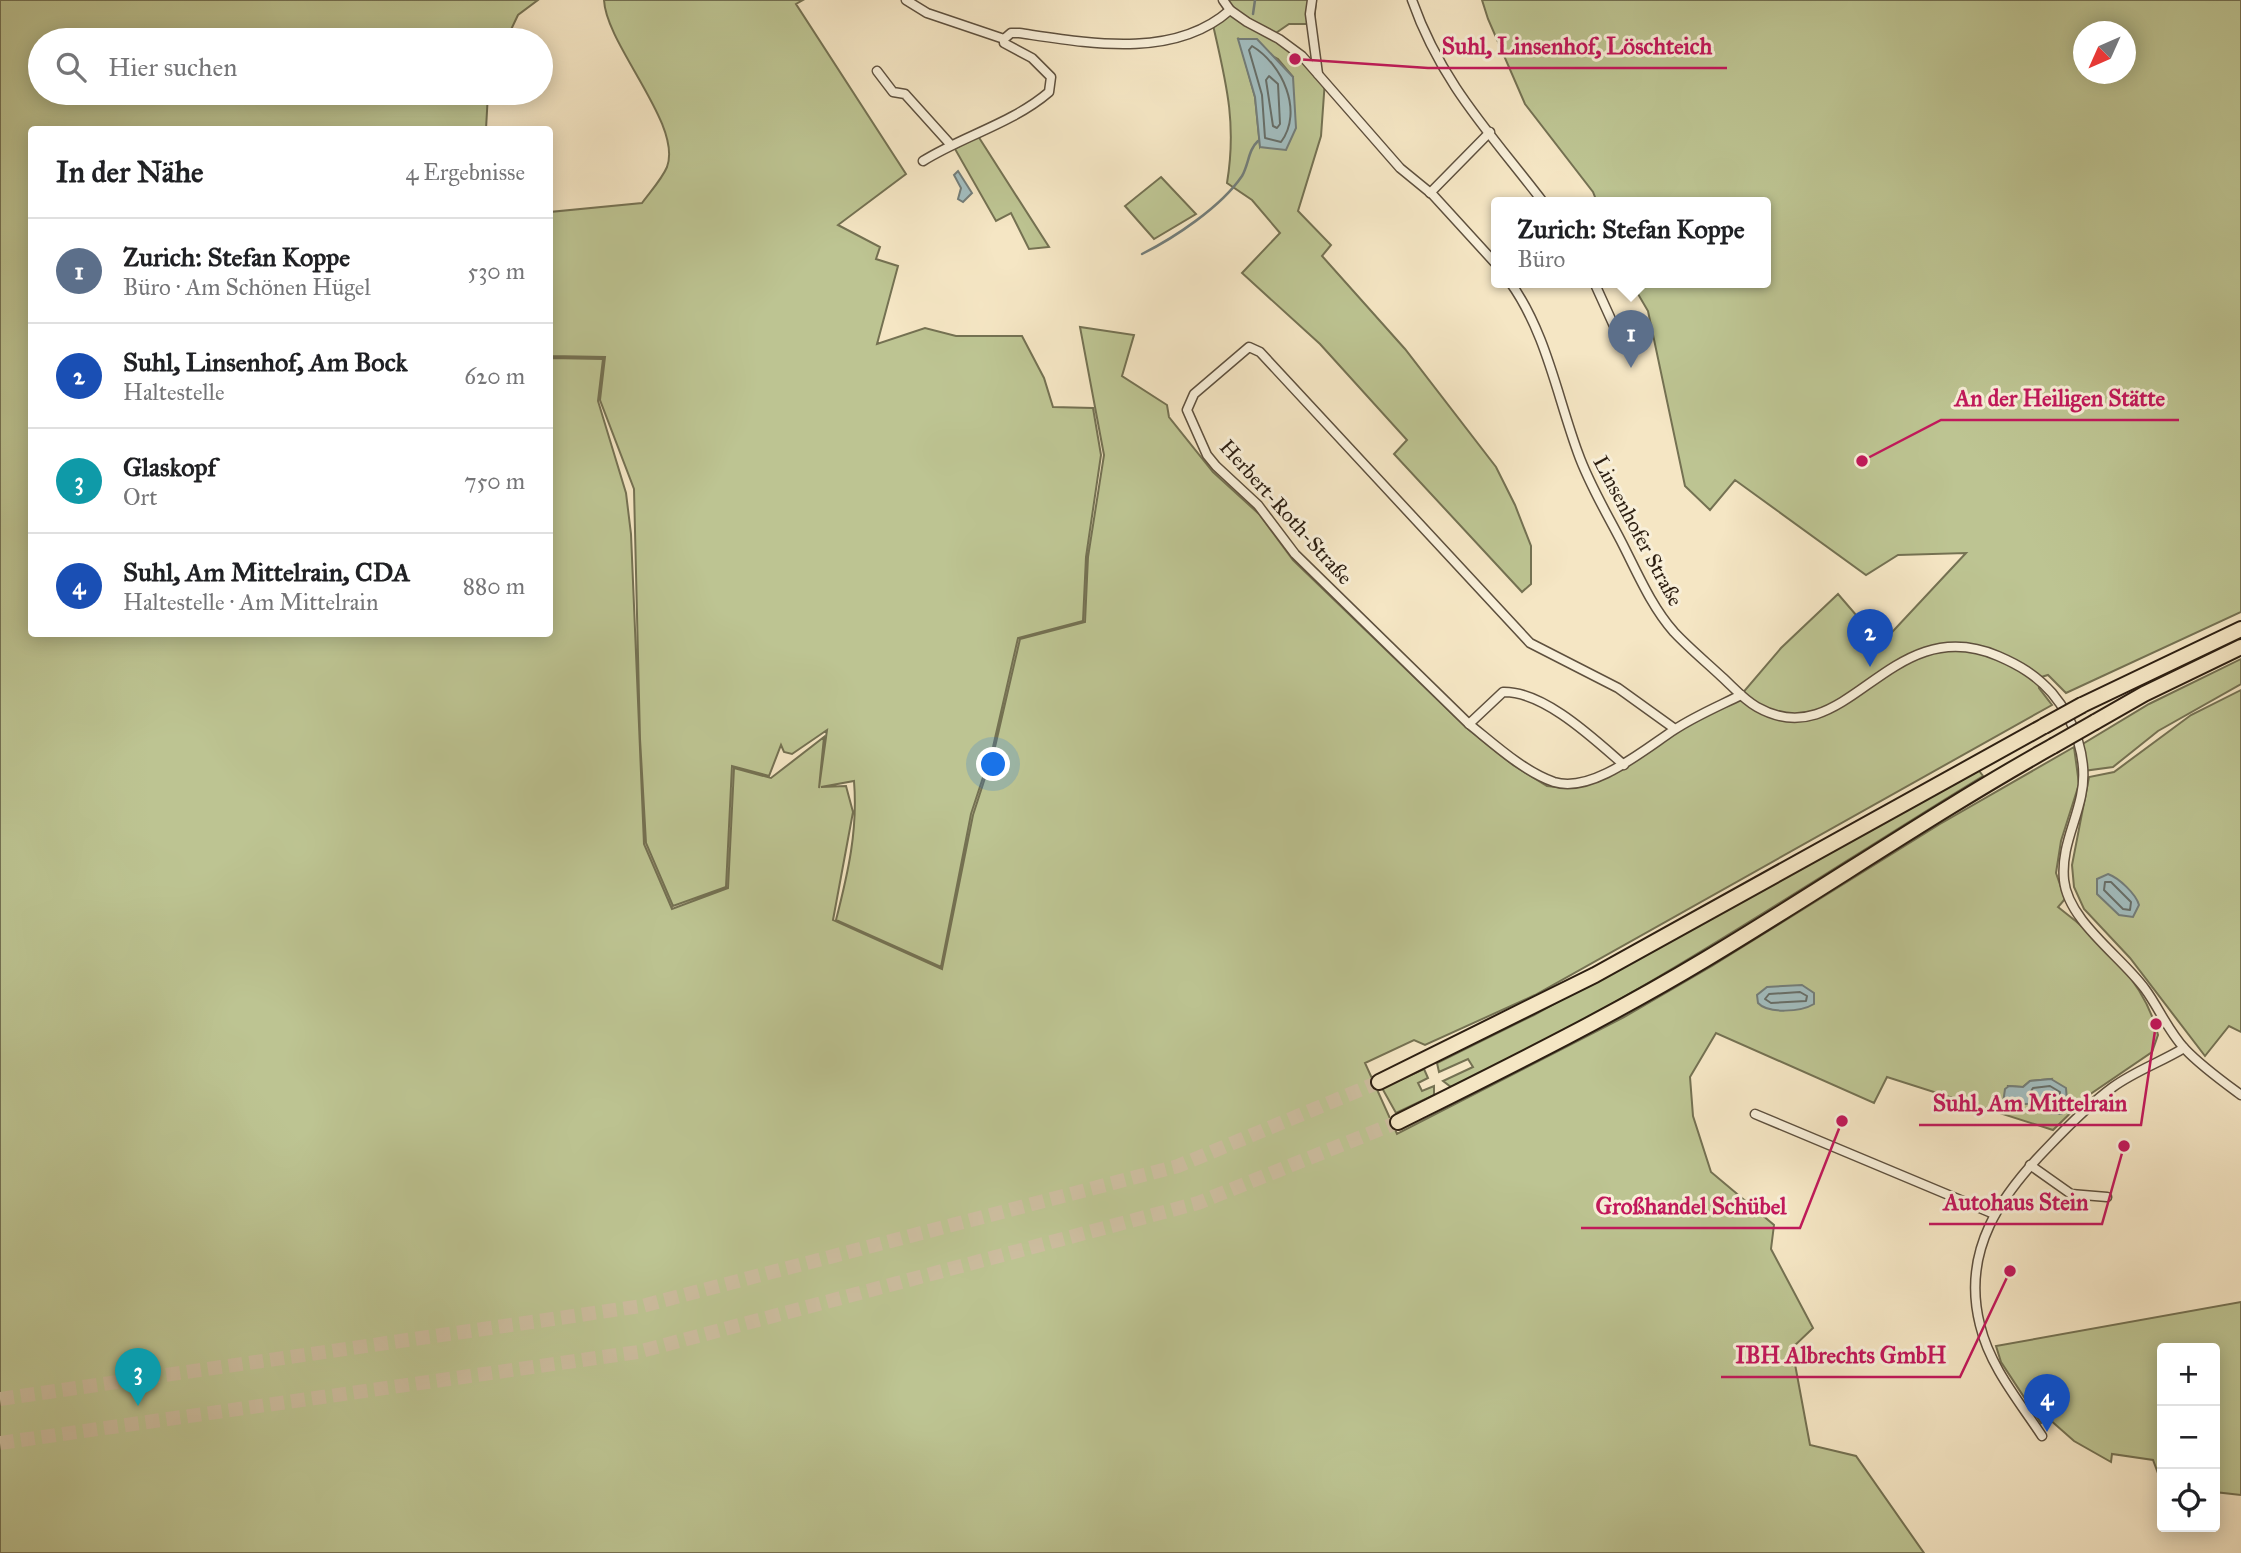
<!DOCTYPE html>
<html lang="de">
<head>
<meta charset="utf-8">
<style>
	:root { --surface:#fff; --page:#f2f2f2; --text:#202124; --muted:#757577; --line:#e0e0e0; --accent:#8f2418 }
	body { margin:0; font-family:"IM FELL Great Primer",serif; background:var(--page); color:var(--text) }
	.controls { position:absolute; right:21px; bottom:21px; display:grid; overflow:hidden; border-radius:7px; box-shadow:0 4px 18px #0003 }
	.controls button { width:63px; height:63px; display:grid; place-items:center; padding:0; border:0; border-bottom:2px solid var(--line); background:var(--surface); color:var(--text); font:35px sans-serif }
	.compass { position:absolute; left:2073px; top:21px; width:63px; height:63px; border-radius:50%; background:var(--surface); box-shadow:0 4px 18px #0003; rotate:225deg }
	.you { position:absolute; left:994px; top:765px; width:24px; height:24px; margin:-18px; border:5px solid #fff; border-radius:50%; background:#1a73e8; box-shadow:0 0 0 10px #1a73e833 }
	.badge { display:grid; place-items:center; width:46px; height:46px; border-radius:50%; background:var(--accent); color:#fff; font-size:23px; font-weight:700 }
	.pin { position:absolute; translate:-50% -58px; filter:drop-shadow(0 2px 4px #0008) }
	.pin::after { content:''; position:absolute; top:37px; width:24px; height:21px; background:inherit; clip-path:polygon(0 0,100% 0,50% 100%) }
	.popup { position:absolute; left:1491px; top:197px; width:280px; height:91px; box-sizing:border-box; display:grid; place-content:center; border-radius:7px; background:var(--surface); filter:drop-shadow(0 2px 5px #0005); font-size:23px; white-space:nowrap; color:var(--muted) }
	.popup b { font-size:26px; color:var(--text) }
	.popup::after { content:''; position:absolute; left:50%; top:100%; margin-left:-14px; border:14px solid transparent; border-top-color:var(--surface) }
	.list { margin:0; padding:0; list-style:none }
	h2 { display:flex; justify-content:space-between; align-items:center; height:91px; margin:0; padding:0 28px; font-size:30px }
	h2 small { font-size:23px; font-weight:400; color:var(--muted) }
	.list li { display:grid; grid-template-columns:46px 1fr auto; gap:21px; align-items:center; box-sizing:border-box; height:105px; padding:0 28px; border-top:2px solid var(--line) }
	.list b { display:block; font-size:26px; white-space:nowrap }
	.list p { margin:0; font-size:23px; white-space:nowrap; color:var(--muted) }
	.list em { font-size:23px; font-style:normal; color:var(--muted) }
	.icon { flex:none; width:38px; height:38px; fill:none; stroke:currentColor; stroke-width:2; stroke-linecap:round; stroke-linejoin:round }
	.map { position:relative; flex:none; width:2241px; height:1553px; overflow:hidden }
	.search { position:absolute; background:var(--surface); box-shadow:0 4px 18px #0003; left:28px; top:28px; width:525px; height:77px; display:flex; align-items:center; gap:18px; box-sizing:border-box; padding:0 24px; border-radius:38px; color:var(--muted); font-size:26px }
	.panel { position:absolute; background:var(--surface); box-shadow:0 4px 18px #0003; left:28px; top:126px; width:525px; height:511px; border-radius:7px }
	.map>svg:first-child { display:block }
	.green { fill:#bdc492; stroke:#747152; stroke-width:2; fill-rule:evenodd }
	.water { fill:#a2bdbf; stroke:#737d79; stroke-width:2 }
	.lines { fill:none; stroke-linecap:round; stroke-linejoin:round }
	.shore { stroke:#676e68; stroke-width:2 }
	.stream { stroke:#737d79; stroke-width:2.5 }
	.motorway-tunnel { stroke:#cdbea0; stroke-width:14; stroke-dasharray:14 7; stroke-linecap:butt }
	.minor-casing { stroke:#5e503e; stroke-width:11 }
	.motorway-casing { stroke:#2c1e11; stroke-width:18 }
	.minor { stroke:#f8efd9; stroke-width:8 }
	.motorway { stroke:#f5e6c4; stroke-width:14 }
	.motorway-bridge-casing { stroke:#2c1e11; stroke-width:18; stroke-linecap:butt }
	.motorway-bridge { stroke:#f5e6c4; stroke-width:14 }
	.labels { text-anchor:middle; stroke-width:6; stroke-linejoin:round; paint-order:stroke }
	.street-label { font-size:21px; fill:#2c1e11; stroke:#f8efd9 }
	.leader { fill:none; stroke:#c2185b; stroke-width:2.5 }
	.callout-dot { fill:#c2185b; stroke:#f8efd9; stroke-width:2.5 }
	.callout-label { font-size:23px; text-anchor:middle; font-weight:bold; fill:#c2185b; stroke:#f8efd9; stroke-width:6; stroke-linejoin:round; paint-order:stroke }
</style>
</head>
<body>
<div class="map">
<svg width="2241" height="1553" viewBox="0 0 2241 1553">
	<rect width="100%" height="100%" fill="#f5e6c4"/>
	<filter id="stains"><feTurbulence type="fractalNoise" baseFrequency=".00286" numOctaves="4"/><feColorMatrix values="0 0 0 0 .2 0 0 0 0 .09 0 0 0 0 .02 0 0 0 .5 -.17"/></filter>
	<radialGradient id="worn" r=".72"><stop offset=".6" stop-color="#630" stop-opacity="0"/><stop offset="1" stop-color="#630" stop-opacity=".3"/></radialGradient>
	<g class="green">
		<path d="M 0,0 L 538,0 L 518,15 L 506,40 L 40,40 L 40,93 L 488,93 L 486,129 L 32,130 L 32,634 L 550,634 L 550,358 L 603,359 L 598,401 L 626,493 L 631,534 L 644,844 L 672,909 L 728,888 L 734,768 L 771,778 L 824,737 L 819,788 L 827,730 L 792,754 L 784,752 L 781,745 L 769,776 L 732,766 L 726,887 L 673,906 L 646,843 L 640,739 L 634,489 L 600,400 L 605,357 L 550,356 L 550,212 L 642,203 C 650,192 662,179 667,167 C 683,125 606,45 604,0 L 803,0 L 796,4 L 906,174 L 838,225 L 880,247 L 876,259 L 898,266 L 877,344 L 925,328 L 956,336 L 1022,336 L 1044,378 L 1053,407 L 1093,408 L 1101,455 L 1086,557 L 1083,621 L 1018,638 L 993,747 L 971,814 L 941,967 L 836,920 C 848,873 858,830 854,781 L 821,787 L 846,786 L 853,812 L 833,920 L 942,969 L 973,815 L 995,747 L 1020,639 L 1085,622 L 1088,557 L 1104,455 L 1080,327 L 1134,335 L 1122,376 L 1167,405 L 1169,417 L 1213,472 L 1259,514 L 1293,560 L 1468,729 L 1513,765 L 1547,786 L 1566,788 L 1600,781 L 1602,775 L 1675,729 L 1741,695 L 1781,648 L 1838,594 L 1881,644 L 1966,553 L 1898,555 L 1866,575 L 1735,480 L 1710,510 L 1685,486 L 1648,311 L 1631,282 L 1766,282 L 1766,202 L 1597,202 L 1593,192 L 1525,104 L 1488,19 L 1482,0 L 2241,0 L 2241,612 L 2066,693 L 2048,675 L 2038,678 L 2039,688 L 2052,705 L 1535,995 L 1425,1045 L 1414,1040 L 1365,1063 L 1397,1134 L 1624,1017 L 1712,966 L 1940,824 L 2074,747 L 2079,784 L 2061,841 L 2056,873 L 2065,899 L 2058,907 C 2100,939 2146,983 2158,1035 L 2152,1052 L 2089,1095 L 2053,1130 L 1887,1077 L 1874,1103 L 1716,1033 L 1690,1077 L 1693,1116 L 1711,1172 L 1774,1225 L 1771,1249 L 1813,1328 L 1792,1348 L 1810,1445 L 1856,1456 L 1924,1553 L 0,1553 ZM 2084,32 L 2126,32 L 2126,74 L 2084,74 ZM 2051,1079 L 2028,1104 L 2011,1104 L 2008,1086 L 2023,1087 L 2030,1081 Z"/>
		<path d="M 1223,0 L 1316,0 L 1314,24 L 1289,24 L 1273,35 L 1325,80 L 1321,136 L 1298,211 L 1331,245 L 1322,256 L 1405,349 L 1496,467 L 1515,505 L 1531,546 L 1531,584 L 1522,592 L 1394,454 L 1407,440 L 1320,344 L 1242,273 L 1280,233 L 1252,200 L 1227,183 C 1237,123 1226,82 1213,25 L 1229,10 ZM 1239,39 L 1278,59 L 1293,77 L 1260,146 L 1255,97 Z"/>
		<path d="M 978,136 L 1049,247 L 1029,249 L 1011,213 L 996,221 L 955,149 Z"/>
		<path d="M 1161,177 L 1196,214 L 1154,239 L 1125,206 Z"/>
		<path d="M 2241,659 L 2241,684 L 2158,731 L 2113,767 L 2083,771 L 2081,745 L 2149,704 Z"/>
		<path d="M 2241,690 L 2241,1032 L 2229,1026 L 2205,1056 L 2130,958 L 2084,909 L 2074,887 L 2072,865 L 2089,777 L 2114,772 L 2191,715 Z"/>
		<path d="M 1977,768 L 1983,776 C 1807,883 1638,1001 1451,1087 L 1443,1081 L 1473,1067 L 1468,1059 L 1439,1072 L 1437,1063 L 1534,1015 Z"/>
		<path d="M 1424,1069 L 1428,1078 L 1418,1083 L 1422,1091 L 1434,1086 L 1434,1095 L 1396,1113 L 1382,1088 Z"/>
		<path d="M 2241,1302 L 2241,1495 L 2215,1492 L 2215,1348 L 2162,1348 L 2162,1484 L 2153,1460 L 2112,1454 L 2111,1462 L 2074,1441 L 2048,1418 L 2041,1423 L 2001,1362 L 1996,1346 Z"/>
	</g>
	<g class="water">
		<path d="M 1238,39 L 1257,39 L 1293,77 L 1296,128 L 1286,150 L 1260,147 L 1255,97 Z"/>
		<path d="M 958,171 L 972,193 L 963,202 L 958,199 L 961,188 L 954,175 Z"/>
		<path d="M 2108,874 C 2119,878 2136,894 2139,905 L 2133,917 L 2119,915 L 2097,894 L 2097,879 Z"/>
		<path d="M 1802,985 L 1814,993 L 1814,1004 C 1801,1012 1768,1014 1758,1003 L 1757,995 L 1767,987 Z"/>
		<path d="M 2051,1079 L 2066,1088 L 2067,1101 L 2062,1114 L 2044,1113 L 2028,1104 L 2003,1103 L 2005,1089 L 2009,1086 L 2023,1087 L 2030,1081 Z"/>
	</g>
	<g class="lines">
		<g class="shore">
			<path d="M 1252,46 C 1282,64 1304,111 1281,142 L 1265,138 L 1262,95 L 1249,50 Z"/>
			<path d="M 1269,76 L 1278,84 L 1280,124 L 1277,128 L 1273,126 L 1266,80 Z"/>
			<path d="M 2105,882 L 2111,882 L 2131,902 L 2130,910 L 2123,909 L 2104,890 Z"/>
			<path d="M 1800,992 L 1807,996 L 1806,1001 L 1771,1003 L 1765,999 L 1769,994 Z"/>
			<path d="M 2050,1086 L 2060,1092 L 2057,1108 L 2046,1106 L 2028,1096 L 2033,1088 Z"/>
		</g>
		<g class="stream">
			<path d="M 1253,14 L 1255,0"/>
			<path d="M 1142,254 C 1174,238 1221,207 1242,176 C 1249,164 1248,150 1258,141"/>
		</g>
		<g class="motorway-tunnel">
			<path d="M 0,1399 L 642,1306 L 1178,1166 L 1379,1082"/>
			<path d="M 0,1443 L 638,1352 L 1198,1203 L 1398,1122"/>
		</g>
		<g class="minor-casing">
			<g id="minor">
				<path d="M 906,0 L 927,13 L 1004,39 L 1011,33 L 1019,33 C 1087,43 1174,60 1230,10"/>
				<path d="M 1223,0 L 1230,10 L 1247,22 L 1279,39 L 1302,56 L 1400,168 L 1433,195 L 1496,264"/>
				<path d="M 1312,0 L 1310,14 L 1318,74"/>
				<path d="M 1412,0 C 1441,83 1491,134 1543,202"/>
				<path d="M 877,71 L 893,92 L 905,94 L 950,144"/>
				<path d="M 923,161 C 963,136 1013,123 1049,92 L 1051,77 L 1032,58 L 1004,43 L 1004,39"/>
				<path d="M 1430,193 L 1490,132"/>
				<path d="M 1510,282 C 1546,332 1557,396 1578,453 C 1589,484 1606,512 1621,541 C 1637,572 1651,606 1674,632 C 1689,648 1706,662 1722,677 C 1733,687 1744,700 1757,707 C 1847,758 1888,609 1998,656 C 2019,665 2036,675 2052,693 C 2075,720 2089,761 2081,796 C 2075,825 2061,849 2064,880 C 2068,921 2121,956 2145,989 C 2159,1008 2168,1031 2185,1049 C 2201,1066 2222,1081 2241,1095"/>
				<path d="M 1594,282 L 1614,326"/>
				<path d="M 1469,724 L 1503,692 C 1544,691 1594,739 1624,765"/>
				<path d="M 1675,729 L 1618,688 L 1530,643 L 1260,352 L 1249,347 L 1194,394 L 1187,410 L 1207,455 L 1216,466 L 1258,505 L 1295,554 L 1469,724 C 1494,744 1523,771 1554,782 C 1592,794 1645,749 1674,730 C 1695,716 1719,706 1741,695"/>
				<path d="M 1755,1114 L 1994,1214"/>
				<path d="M 2030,1165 L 2071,1194 L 2107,1197"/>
				<path d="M 2042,1436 C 2019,1401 1990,1367 1980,1325 C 1961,1250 2001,1195 2050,1145 C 2070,1124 2090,1104 2113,1087 C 2135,1071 2161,1062 2184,1048"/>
			</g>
		</g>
		<g class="motorway-casing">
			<g id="motorway">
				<path d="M 2082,705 L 2241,629"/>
				<path d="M 2095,722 L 2144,694 L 2241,647"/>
				<path d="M 1379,1082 L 1595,975 L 2044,726"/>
				<path d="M 1398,1122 C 1502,1070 1606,1019 1706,959 C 1823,889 1935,812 2053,746"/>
			</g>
		</g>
		<use href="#minor" class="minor"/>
		<use href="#motorway" class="motorway"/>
		<g class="motorway-bridge-casing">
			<g id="motorway-bridge">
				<path d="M 2044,726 L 2082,705"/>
				<path d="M 2053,746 L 2095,722"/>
			</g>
		</g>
		<use href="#motorway-bridge" class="motorway-bridge"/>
	</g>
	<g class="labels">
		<g class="street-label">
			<text transform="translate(1286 512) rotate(48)" y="7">Herbert-Roth-Straße</text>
			<text transform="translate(1638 531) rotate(62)" y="7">Linsenhofer Straße</text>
		</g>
	</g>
	<path class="leader" d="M1295 59L1428 68H1727M1862 461L1941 420H2179M2156 1024L2141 1125H1919M2124 1146L2102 1224H1929M1842 1121L1800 1228H1581M2010 1271L1960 1377H1721"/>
	<g class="callout-dot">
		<circle cx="1295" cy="59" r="7"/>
		<circle cx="1862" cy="461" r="7"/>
		<circle cx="2156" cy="1024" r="7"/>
		<circle cx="2124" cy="1146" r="7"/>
		<circle cx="1842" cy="1121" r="7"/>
		<circle cx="2010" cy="1271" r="7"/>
	</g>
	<g class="callout-label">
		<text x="1577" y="54">Suhl, Linsenhof, Löschteich</text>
		<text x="2060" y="406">An der Heiligen Stätte</text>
		<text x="2030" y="1111">Suhl, Am Mittelrain</text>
		<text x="2016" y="1210">Autohaus Stein</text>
		<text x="1691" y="1214">Großhandel Schübel</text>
		<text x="1841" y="1363">IBH Albrechts GmbH</text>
	</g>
	<rect width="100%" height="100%" filter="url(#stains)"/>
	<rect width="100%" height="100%" fill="url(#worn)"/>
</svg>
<div class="controls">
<button>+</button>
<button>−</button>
<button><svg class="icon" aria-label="locate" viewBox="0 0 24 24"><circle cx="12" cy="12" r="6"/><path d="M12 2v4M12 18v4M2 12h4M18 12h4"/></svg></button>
</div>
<svg class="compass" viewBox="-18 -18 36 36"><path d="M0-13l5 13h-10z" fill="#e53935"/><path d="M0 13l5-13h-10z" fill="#757577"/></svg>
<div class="you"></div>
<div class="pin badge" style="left:1631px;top:368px;background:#5c6f8a">1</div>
<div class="popup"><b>Zurich: Stefan Koppe</b>Büro</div>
<div class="pin badge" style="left:1870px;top:667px;background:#1a4fb4">2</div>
<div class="pin badge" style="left:138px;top:1406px;background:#0f9aa8">3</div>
<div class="pin badge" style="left:2047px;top:1432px;background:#1a4fb4">4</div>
<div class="search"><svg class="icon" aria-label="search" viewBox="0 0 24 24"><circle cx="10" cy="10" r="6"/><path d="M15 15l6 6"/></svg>Hier suchen</div>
<section class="panel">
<h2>In der Nähe<small>4 Ergebnisse</small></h2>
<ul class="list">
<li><span class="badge" style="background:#5c6f8a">1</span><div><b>Zurich: Stefan Koppe</b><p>Büro · Am Schönen Hügel</p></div><em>530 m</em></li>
<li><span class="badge" style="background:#1a4fb4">2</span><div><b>Suhl, Linsenhof, Am Bock</b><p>Haltestelle</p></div><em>620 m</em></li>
<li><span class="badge" style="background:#0f9aa8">3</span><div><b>Glaskopf</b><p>Ort</p></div><em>750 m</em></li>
<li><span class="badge" style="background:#1a4fb4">4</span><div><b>Suhl, Am Mittelrain, CDA</b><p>Haltestelle · Am Mittelrain</p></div><em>880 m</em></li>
</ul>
</section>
</div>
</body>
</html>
